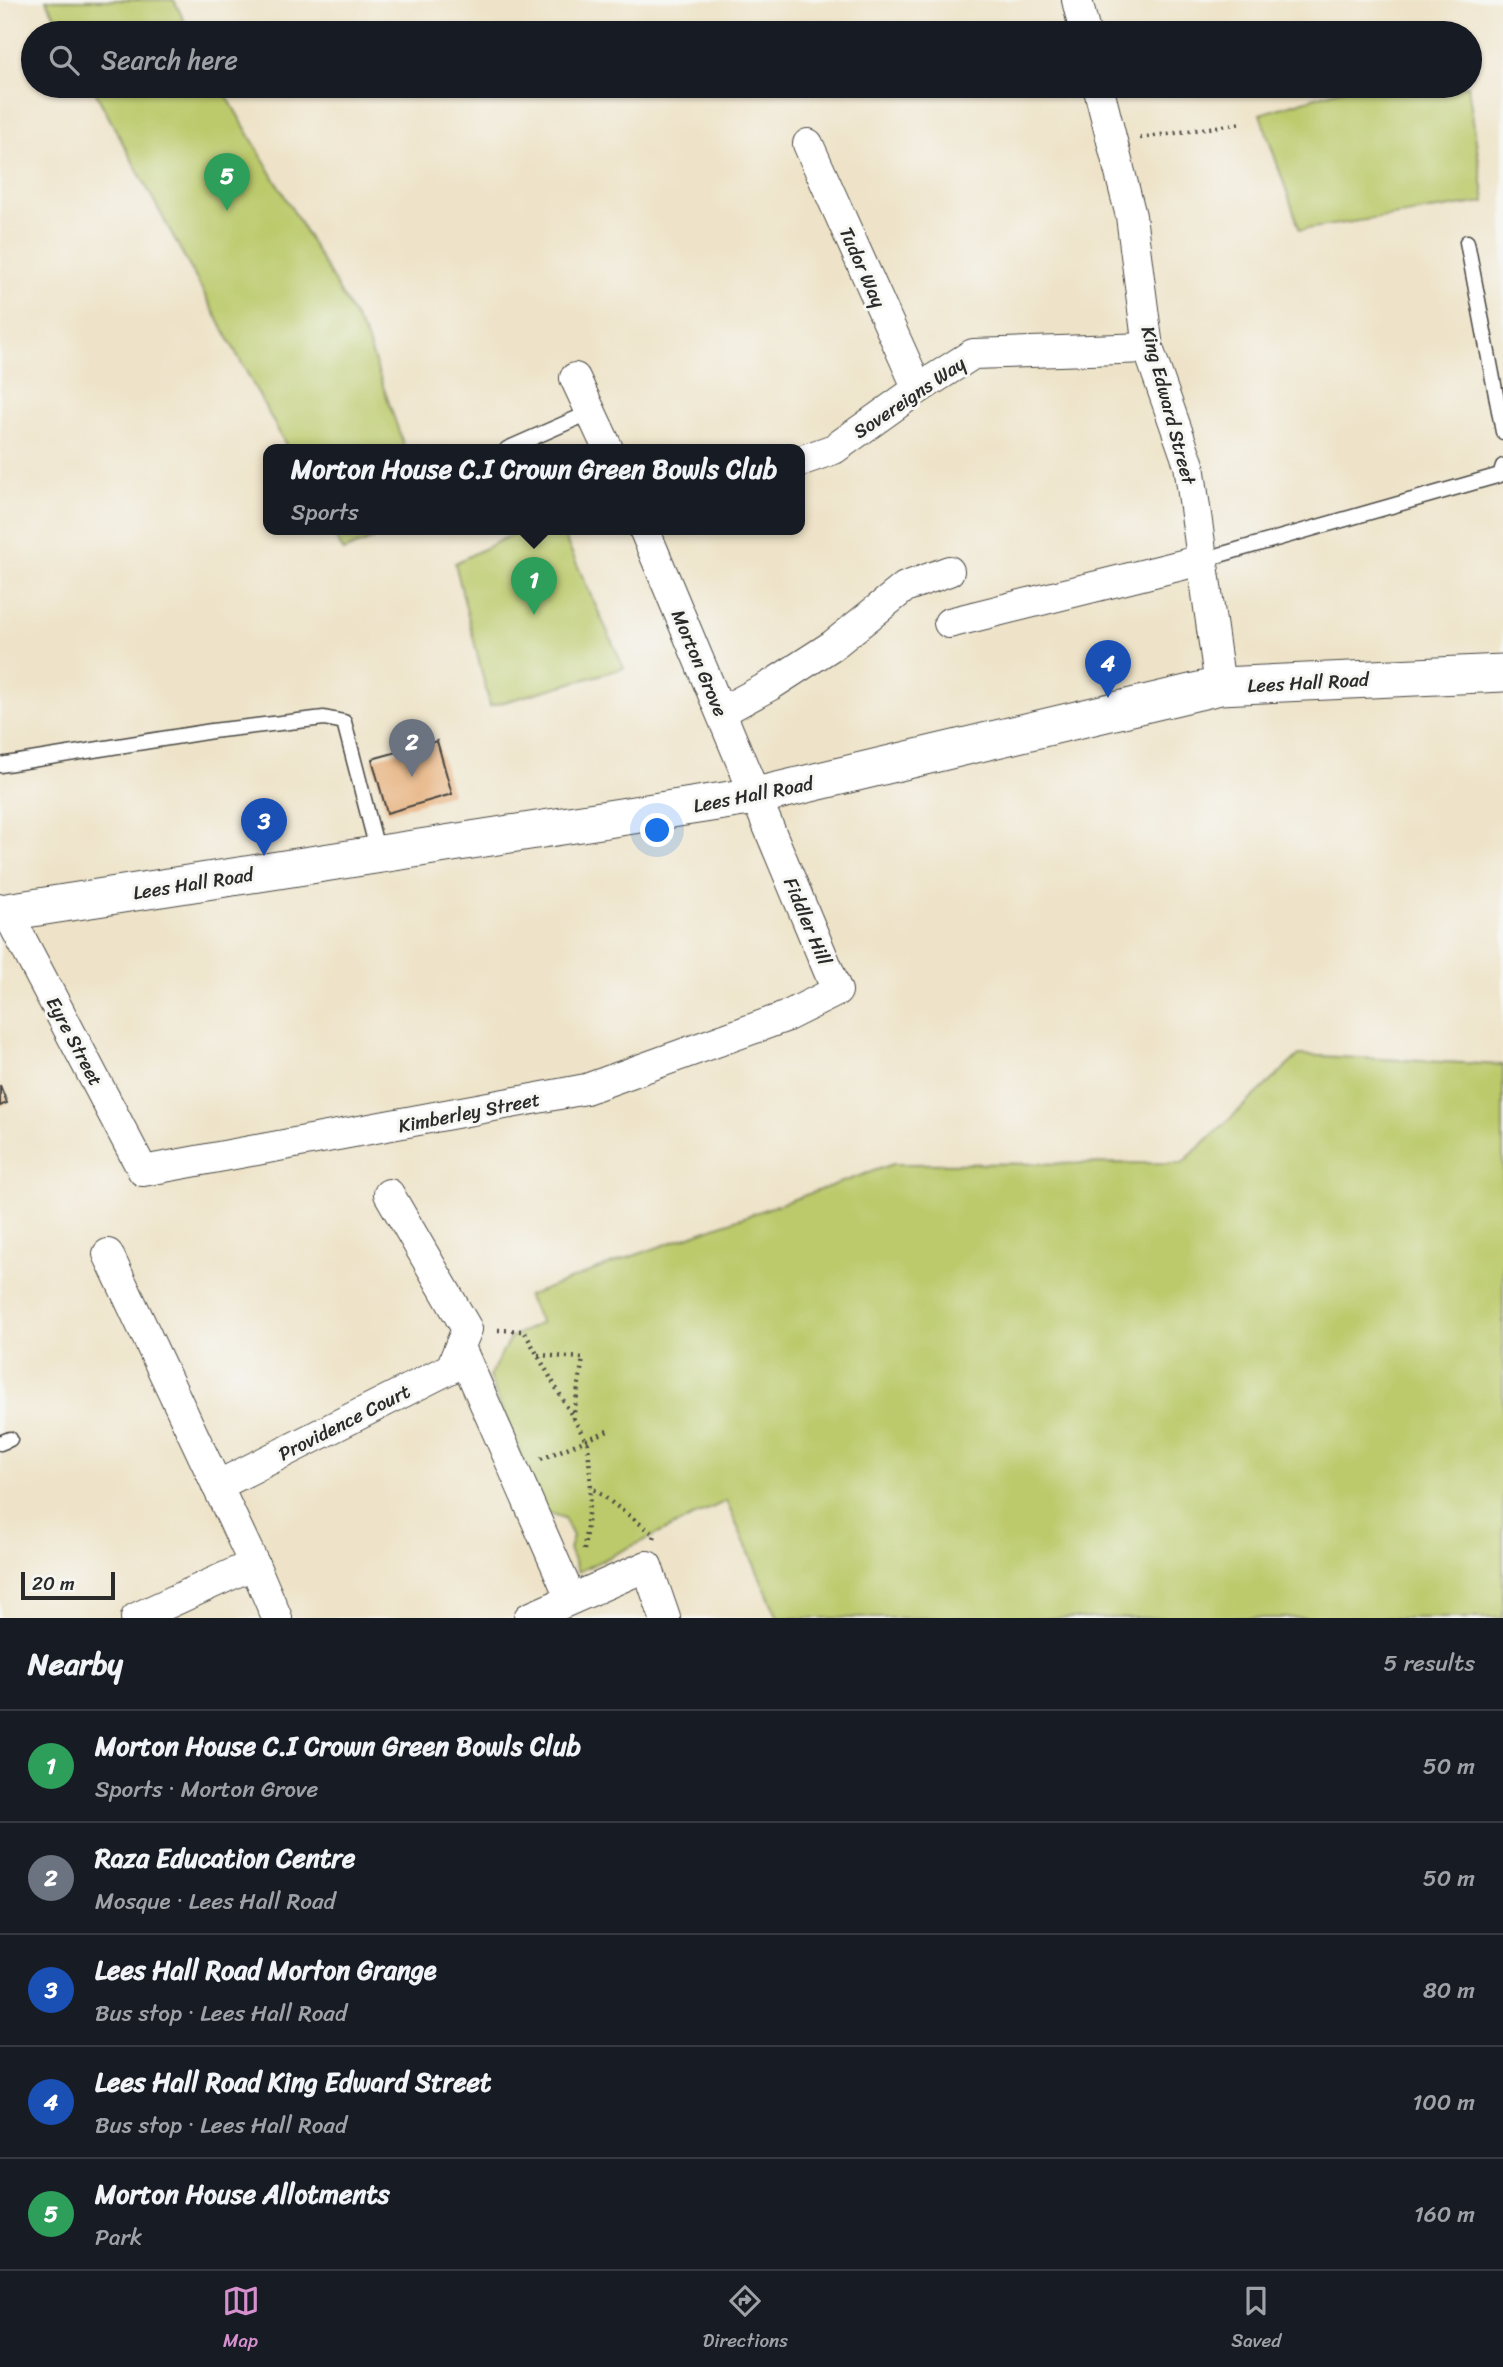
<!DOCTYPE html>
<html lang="en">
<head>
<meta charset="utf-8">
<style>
	:root { --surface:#171b24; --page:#20242c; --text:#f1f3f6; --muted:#9ea1a6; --line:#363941; --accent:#d690ce }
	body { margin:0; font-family:Sriracha,sans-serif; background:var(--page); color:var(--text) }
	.scale { position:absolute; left:21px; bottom:18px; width:94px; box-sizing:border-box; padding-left:7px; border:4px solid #2b2b2b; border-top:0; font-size:19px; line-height:24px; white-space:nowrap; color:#2b2b2b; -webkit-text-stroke:5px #f6f6f2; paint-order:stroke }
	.you { position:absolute; left:658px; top:831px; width:24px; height:24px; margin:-18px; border:5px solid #fff; border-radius:50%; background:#1a73e8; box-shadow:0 0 0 10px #1a73e833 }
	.badge { display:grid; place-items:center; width:46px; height:46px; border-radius:50%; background:var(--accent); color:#fff; font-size:23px; font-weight:700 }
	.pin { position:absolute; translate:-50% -58px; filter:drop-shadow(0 2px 4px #0008) }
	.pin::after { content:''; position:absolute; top:37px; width:24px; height:21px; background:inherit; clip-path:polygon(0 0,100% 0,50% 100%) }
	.popup { position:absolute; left:263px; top:444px; width:542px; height:91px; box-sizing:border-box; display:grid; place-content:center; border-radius:14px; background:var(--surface); filter:drop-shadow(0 2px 5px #0005); font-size:23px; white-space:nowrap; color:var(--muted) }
	.popup b { font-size:26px; color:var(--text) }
	.popup::after { content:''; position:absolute; left:50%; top:100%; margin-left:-14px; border:14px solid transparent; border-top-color:var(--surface) }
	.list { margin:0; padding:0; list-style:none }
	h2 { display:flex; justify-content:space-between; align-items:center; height:91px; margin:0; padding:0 28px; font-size:30px }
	h2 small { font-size:23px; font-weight:400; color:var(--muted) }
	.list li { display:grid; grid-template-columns:46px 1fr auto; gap:21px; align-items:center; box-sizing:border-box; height:112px; padding:0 28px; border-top:2px solid var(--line) }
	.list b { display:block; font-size:26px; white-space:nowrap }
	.list p { margin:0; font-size:23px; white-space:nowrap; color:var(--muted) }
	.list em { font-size:23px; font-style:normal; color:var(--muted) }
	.icon { flex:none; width:38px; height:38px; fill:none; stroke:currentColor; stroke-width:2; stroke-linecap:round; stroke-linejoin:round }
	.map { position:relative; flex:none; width:1503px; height:1618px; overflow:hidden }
	.search { position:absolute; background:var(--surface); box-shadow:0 2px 5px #0004; left:21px; right:21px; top:21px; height:77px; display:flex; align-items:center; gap:18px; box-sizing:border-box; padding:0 24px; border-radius:38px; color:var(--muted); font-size:26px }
	.sheet { height:651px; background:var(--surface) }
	nav { display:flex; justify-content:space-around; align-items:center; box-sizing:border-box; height:98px; border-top:2px solid var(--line); background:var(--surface); font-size:19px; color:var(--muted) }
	nav a { display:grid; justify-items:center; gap:4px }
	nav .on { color:var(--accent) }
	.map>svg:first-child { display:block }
	.green { fill:#bcca6c; stroke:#747a4c; stroke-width:2 }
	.building { fill:#e5a86e }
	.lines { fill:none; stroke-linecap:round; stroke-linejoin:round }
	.service-casing { stroke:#484743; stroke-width:17 }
	.minor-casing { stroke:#484743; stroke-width:32 }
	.tertiary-casing { stroke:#484743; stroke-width:39 }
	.path { stroke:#484743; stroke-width:4.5; stroke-dasharray:2 5; stroke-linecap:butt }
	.service { stroke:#fff; stroke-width:14 }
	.minor { stroke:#fff; stroke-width:30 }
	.tertiary { stroke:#fff; stroke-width:37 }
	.labels { text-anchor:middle; stroke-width:6; stroke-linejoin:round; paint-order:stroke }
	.street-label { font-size:19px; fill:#2b2b2b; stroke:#f6f6f2 }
</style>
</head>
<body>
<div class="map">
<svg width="1503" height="1618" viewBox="0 0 1503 1618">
	<rect width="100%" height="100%" fill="#f6f6f2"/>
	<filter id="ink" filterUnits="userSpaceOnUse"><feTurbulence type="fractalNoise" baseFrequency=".0143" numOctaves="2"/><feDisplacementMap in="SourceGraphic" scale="14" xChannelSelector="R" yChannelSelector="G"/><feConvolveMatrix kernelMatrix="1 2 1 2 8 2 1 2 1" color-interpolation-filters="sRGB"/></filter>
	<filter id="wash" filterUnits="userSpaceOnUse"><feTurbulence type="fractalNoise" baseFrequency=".00686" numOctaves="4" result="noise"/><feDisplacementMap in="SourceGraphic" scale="28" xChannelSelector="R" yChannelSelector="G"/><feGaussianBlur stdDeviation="1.57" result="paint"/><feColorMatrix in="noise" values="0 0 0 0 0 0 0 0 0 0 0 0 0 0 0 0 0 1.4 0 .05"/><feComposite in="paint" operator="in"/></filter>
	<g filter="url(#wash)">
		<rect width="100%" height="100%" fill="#eee3c8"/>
		<g class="green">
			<path d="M 46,0 L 174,0 L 190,33 L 64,33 Z"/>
			<path d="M 92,86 L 221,86 L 366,337 L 405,449 L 288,449 Z"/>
			<path d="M 1353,86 L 1468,86 L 1485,202 L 1300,230 L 1260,114 Z"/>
			<path d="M 331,529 L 399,529 L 343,551 Z"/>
			<path d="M 523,529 L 561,529 L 624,668 L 490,706 L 455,563 Z"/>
			<path d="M 1299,1055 L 1503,1065 L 1503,1618 L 778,1618 L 726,1501 L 578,1572 L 569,1549 L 573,1536 L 564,1518 L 543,1511 L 489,1377 L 510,1338 L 541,1323 L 527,1296 L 619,1261 L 893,1164 L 1182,1163 Z"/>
		</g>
		<g id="blocks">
			<g class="building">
				<path d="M 437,741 L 452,794 L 387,813 L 372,759 Z"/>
				<path d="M 0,1085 L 7,1103 L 0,1106 Z"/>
			</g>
		</g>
	</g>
	<g filter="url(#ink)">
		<use href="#blocks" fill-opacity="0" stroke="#484743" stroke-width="2"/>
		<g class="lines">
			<g class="service-casing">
				<g id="service">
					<path d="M 1467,242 L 1503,432"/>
					<path d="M 507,449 L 591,412"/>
					<path d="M 1202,560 L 1500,475 L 1503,466"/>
					<path d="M 0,765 L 212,731 L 324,718 L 344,722 L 378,853"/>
					<path d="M 0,1443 L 10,1439"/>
				</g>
			</g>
			<g class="minor-casing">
				<g id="minor">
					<path d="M 1077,0 L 1085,33"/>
					<path d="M 1098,86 L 1131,216 L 1148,348 L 1189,465 L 1220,686"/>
					<path d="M 808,144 L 918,389"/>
					<path d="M 575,378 L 608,449"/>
					<path d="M 800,461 L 834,449 L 918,389 L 973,354 L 1148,348"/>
					<path d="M 949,623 L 1202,560"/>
					<path d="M 721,712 L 771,685 L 833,645 L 905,587 L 949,571"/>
					<path d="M 7,912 L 143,1171 L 586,1089 L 785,1017 L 837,991 L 644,529"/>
					<path d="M 108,1254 L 254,1564 L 277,1618"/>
					<path d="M 460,1347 L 571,1599"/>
					<path d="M 217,1486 L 451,1368 L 467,1329 L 389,1194"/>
					<path d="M 136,1618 L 254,1564"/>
					<path d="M 529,1618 L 647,1566 L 665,1618"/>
				</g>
			</g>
			<g class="tertiary-casing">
				<path id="tertiary" d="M 0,913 L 756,796 L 1220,686 L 1503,673"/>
			</g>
			<g class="path">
				<path d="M 1140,138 L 1243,123"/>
				<path d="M 498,1330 L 524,1331 L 588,1444 L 591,1487 L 655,1535 L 654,1538"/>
				<path d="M 538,1355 L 583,1358 L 573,1419"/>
				<path d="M 541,1459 L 610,1430"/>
				<path d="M 584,1550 L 591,1487"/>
			</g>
			<use href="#service" class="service"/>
			<use href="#minor" class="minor"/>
			<use href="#tertiary" class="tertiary"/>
		</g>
	</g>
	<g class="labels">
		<g class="street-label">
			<text transform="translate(863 267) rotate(66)" y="7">Tudor Way</text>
			<text transform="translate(909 397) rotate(-34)" y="7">Sovereigns Way</text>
			<text transform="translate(1169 405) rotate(75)" y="7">King Edward Street</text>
			<text transform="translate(700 663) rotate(67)" y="7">Morton Grove</text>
			<text transform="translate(1308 682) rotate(-3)" y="7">Lees Hall Road</text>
			<text transform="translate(753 794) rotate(-11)" y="7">Lees Hall Road</text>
			<text transform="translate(193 883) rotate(-9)" y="7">Lees Hall Road</text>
			<text transform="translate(808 921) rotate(67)" y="7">Fiddler Hill</text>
			<text transform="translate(75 1041) rotate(62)" y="7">Eyre Street</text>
			<text transform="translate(469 1112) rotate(-11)" y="7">Kimberley Street</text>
			<text transform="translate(344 1422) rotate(-27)" y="7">Providence Court</text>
		</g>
	</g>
</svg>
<div class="scale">20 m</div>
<div class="you"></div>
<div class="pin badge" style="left:534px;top:615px;background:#2e9e5b">1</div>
<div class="popup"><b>Morton House C.I Crown Green Bowls Club</b>Sports</div>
<div class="pin badge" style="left:412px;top:777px;background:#6b7280">2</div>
<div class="pin badge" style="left:264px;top:856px;background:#1a4fb4">3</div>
<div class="pin badge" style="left:1108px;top:698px;background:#1a4fb4">4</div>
<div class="pin badge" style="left:227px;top:211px;background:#2e9e5b">5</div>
<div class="search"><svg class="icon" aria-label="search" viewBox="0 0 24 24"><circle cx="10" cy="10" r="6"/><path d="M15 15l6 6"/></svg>Search here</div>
</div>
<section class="sheet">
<h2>Nearby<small>5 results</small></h2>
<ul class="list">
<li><span class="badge" style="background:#2e9e5b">1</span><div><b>Morton House C.I Crown Green Bowls Club</b><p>Sports · Morton Grove</p></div><em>50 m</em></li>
<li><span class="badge" style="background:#6b7280">2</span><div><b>Raza Education Centre</b><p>Mosque · Lees Hall Road</p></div><em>50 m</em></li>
<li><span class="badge" style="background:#1a4fb4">3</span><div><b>Lees Hall Road Morton Grange</b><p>Bus stop · Lees Hall Road</p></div><em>80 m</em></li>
<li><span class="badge" style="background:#1a4fb4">4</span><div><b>Lees Hall Road King Edward Street</b><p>Bus stop · Lees Hall Road</p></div><em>100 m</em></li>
<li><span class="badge" style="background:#2e9e5b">5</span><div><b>Morton House Allotments</b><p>Park</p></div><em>160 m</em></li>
</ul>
</section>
<nav>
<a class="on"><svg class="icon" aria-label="map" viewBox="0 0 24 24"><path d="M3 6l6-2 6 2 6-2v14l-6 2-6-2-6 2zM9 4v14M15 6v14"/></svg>Map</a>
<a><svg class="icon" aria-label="directions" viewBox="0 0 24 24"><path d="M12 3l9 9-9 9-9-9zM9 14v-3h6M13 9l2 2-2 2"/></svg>Directions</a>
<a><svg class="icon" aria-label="saved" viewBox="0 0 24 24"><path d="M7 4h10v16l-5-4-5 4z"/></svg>Saved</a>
</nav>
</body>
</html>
